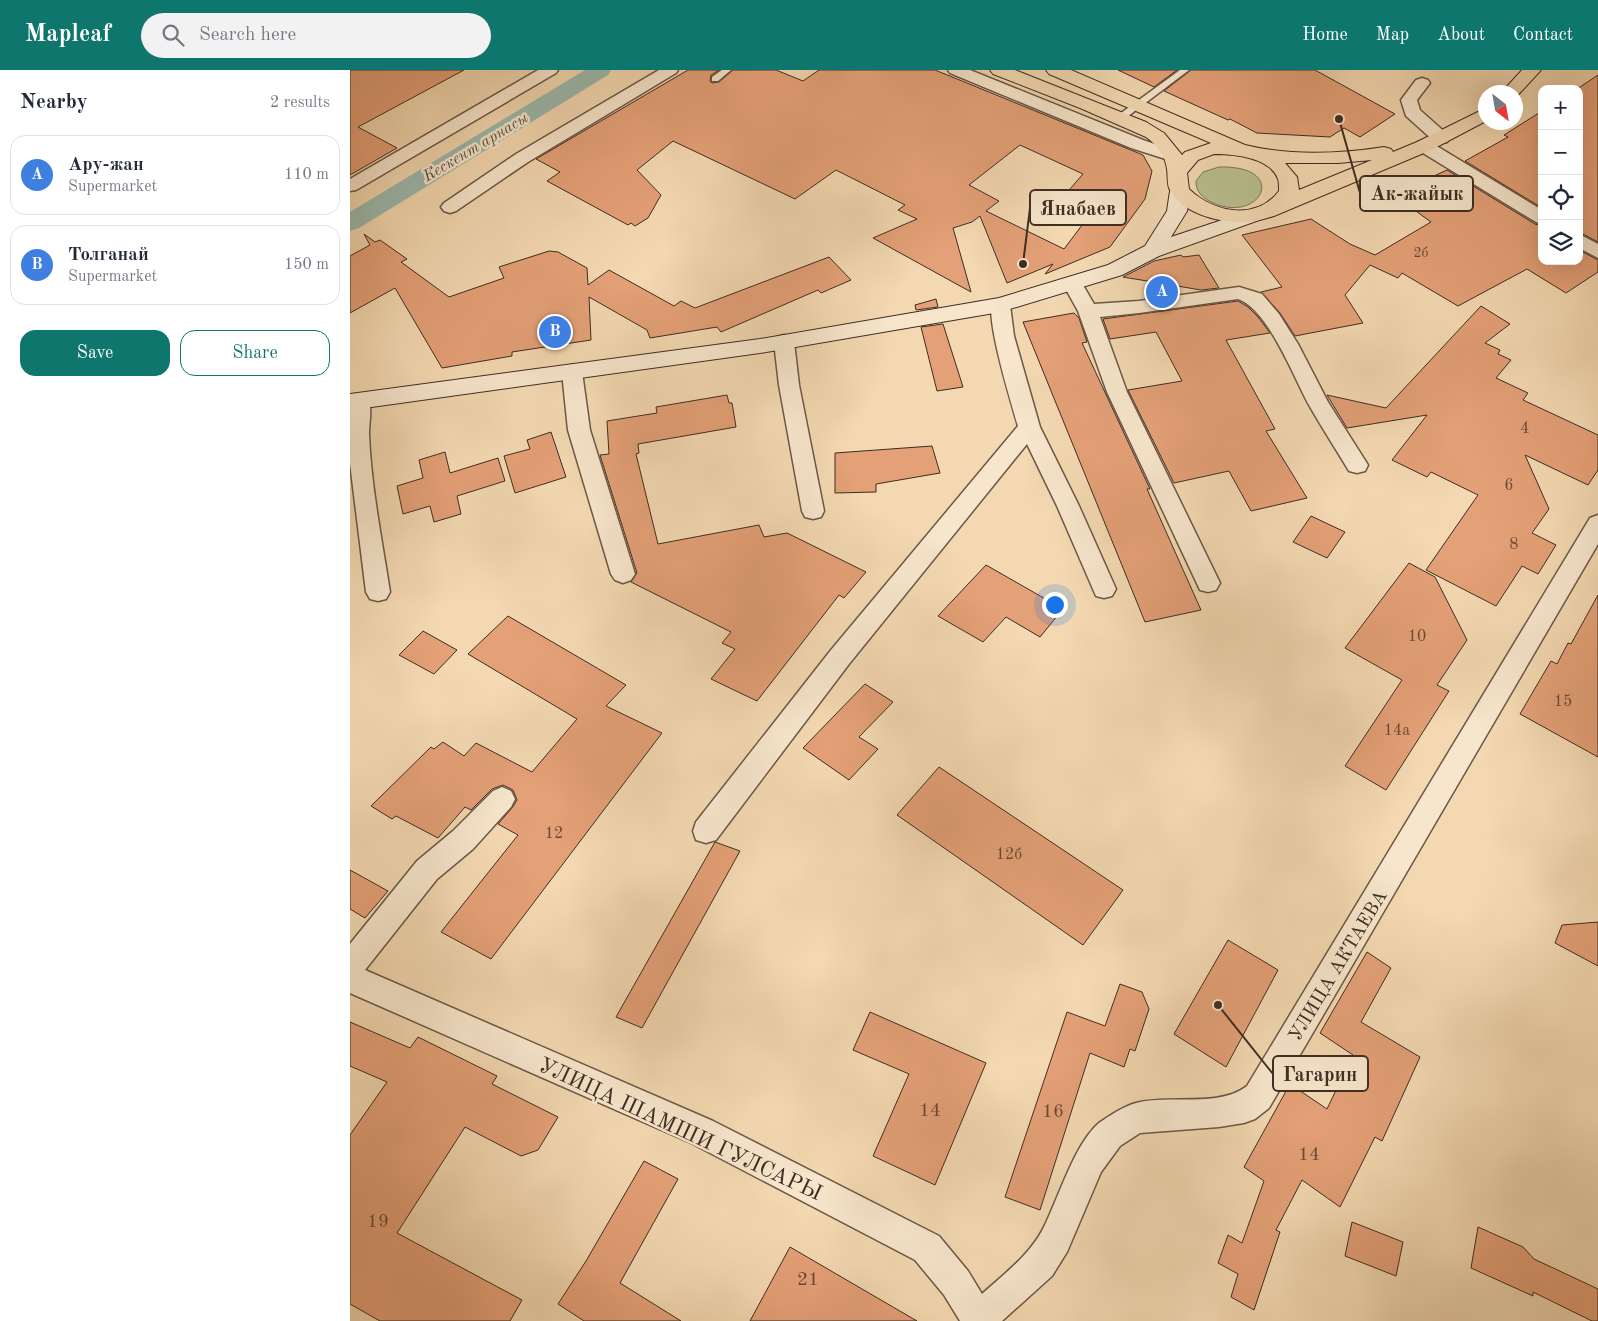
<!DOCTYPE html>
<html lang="en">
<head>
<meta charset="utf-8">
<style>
	:root { --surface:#fff; --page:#f2f2f3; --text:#1f2937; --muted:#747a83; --line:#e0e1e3; --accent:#0f766e }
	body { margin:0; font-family:"Old Standard TT",serif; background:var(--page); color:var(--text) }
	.controls { position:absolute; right:15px; top:15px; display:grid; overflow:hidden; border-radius:10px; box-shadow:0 5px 20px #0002 }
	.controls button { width:45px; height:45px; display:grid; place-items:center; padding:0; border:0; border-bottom:1px solid var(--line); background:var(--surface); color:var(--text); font:25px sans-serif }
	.compass { position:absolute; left:1128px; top:15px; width:45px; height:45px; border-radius:50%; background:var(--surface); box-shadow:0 5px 20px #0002; rotate:149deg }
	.you { position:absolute; left:704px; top:534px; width:18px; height:18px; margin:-12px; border:4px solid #fff; border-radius:50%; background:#1a73e8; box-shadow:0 0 0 8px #1a73e833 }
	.badge { display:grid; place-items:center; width:32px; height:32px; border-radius:50%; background:var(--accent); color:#fff; font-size:16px; font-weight:700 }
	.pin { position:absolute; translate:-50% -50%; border:2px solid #fff; box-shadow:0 1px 5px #0006 }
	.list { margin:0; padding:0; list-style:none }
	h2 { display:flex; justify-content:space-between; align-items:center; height:65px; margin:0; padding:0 20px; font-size:21px }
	h2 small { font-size:16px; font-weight:400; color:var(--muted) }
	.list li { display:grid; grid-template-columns:32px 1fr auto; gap:15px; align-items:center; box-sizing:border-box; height:80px; margin:0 10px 10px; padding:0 10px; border:1px solid var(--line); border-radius:15px }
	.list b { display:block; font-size:19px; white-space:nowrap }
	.list p { margin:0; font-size:16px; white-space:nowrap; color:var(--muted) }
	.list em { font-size:16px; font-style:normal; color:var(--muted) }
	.actions { display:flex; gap:10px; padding:15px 20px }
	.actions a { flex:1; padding:11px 0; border:1px solid var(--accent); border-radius:15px; text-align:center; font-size:18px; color:var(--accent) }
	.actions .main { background:var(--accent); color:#fff }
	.icon { flex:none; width:28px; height:28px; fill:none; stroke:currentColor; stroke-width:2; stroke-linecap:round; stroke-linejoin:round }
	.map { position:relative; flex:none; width:1248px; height:1251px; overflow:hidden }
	header { display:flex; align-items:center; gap:30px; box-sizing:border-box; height:70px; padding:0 25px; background:var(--accent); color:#fff }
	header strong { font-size:24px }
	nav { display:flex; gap:28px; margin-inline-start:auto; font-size:18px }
	.search { width:350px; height:45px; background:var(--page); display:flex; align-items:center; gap:12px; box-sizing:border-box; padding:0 18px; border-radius:28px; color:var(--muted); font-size:19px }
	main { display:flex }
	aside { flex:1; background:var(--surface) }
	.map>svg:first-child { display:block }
	.green { fill:#b8bf8e; stroke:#7b7658 }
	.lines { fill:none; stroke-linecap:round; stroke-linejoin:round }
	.canal { fill:#9bb9ad; fill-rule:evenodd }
	.building { fill:#e4a077; stroke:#3e2d23; fill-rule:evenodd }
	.lane-casing { stroke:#6b5846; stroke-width:3 }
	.street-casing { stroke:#6b5846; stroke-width:3 }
	.secondary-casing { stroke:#3e2d23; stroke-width:2 }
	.primary-casing { stroke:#3e2d23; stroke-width:2 }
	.lane { fill:#f7e6cc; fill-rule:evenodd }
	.street { fill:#f7e6cc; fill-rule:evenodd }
	.secondary { fill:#f7e6cc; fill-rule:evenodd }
	.primary { fill:#f3d8b1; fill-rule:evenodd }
	.labels { text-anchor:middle; stroke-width:5; stroke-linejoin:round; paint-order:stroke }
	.far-number-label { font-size:14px; fill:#684a38 }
	.far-water-label { font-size:16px; font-style:italic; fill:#555046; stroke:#f7e6cc }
	.number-label { font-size:16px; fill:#684a38 }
	.street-label { font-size:19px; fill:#3e2d23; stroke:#f7e6cc }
	.near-number-label { font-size:19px; fill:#684a38 }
	.near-street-label { font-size:22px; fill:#3e2d23; stroke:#f7e6cc }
	.leader { fill:none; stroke:#3e2d23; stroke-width:2 }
	.callout-dot { fill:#3e2d23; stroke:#f7e6cc; stroke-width:2 }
	.callout { fill:#f7e6cc; stroke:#3e2d23; stroke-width:2 }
	.callout-label { font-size:20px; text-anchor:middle; font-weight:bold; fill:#3e2d23 }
</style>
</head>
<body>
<header>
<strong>Mapleaf</strong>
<div class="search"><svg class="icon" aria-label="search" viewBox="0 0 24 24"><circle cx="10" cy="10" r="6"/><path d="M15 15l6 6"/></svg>Search here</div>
<nav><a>Home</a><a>Map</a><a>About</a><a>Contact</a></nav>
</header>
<main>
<aside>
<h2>Nearby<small>2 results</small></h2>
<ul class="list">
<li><span class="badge" style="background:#3f7fe0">A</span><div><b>Ару-жан</b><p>Supermarket</p></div><em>110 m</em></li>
<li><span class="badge" style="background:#3f7fe0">B</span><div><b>Толганай</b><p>Supermarket</p></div><em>150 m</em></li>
</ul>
<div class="actions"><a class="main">Save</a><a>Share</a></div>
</aside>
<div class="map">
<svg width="1248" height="1251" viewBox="0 0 1248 1251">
	<rect width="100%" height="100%" fill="#f3d8b1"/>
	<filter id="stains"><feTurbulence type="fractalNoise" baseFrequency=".004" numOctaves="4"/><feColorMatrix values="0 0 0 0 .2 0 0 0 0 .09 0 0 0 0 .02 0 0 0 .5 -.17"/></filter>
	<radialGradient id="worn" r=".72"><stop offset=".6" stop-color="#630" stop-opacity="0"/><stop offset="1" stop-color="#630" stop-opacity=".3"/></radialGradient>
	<path class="green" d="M 869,97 C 941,95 911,156 861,132 C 852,127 846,122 846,111 L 853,102 Z"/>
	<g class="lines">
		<path class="canal" d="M 235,0 L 261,0 L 258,5 L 40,139 L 9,158 L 0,161 L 0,142 Z"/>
	</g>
	<g class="building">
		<path d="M 0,0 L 114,0 L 8,57 L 47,78 L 0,105 Z"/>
		<path d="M 338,0 L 369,0 L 361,5 L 360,11 L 362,13 L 369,12 L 383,0 L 426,0 L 453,11 L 469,0 L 585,0 L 793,85 L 802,101 L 795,129 L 760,177 L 695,204 L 703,194 L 657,213 L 630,146 L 622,152 L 603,158 L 621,222 L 523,168 L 567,149 L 548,140 L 555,135 L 486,100 L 445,129 L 323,71 L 287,100 L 311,125 L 298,148 L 285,156 L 281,153 L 278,155 L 197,111 L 210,102 L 186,89 ZM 670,75 L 733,104 L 720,119 L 751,130 L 714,179 L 636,141 L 649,131 L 619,115 Z"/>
		<path d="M 768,0 L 827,0 L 804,17 Z"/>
		<path d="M 841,0 L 965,0 L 1045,44 L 1010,67 L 994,58 L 980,67 L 907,63 L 880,49 L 878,50 L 814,21 Z"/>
		<path d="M 1248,5 L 1248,172 L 1229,162 L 1229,19 L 1227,19 Z"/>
		<path d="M 1192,41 L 1192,138 L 1115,91 L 1158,67 L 1154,65 Z"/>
		<path d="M 1097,100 L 1185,154 L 1192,156 L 1192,191 L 1229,191 L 1229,180 L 1248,190 L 1248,202 L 1216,223 L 1177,199 L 1108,236 L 1052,203 L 1048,208 L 1020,195 L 995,225 L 1013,253 L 945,266 L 930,243 L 911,222 L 932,217 L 892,165 L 961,149 L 1000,174 L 1025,185 L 1081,152 L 1059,136 L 1089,122 L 1073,111 Z"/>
		<path d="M 14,164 L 25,172 L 30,170 L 57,189 L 51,192 L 99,227 L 154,208 L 149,197 L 199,181 L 208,182 L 237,198 L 238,215 L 259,200 L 324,236 L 331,231 L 345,238 L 479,187 L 501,210 L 471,223 L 468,220 L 371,262 L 367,257 L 300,268 L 297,260 L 239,227 L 241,270 L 162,282 L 162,286 L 92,298 L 45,218 L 0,243 L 0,186 L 20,175 Z"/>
		<path d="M 831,185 L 833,187 L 849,185 L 869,218 L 851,220 L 773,207 L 804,191 Z"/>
		<path d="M 586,229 L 588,237 L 566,240 L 565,235 Z"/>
		<path d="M 888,231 L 898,237 L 908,247 L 920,263 L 876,270 L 925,359 L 916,361 L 957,428 L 901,441 L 879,401 L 824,413 L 778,320 L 832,311 L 806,262 L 760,269 L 753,249 Z"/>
		<path d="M 1131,236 L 1160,254 L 1135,273 L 1150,280 L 1148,284 L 1161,290 L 1146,308 L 1178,323 L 1173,330 L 1248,365 L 1248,400 L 1238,415 L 1175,385 L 1199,439 L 1182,463 L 1206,475 L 1188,504 L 1172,496 L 1146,536 L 1076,500 L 1128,425 L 1081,402 L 1077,407 L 1042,390 L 1077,345 L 997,358 L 977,325 L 1036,338 Z"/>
		<path d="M 724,243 L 729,248 L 737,272 L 732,273 L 800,419 L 797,419 L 851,540 L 795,552 L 673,252 Z"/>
		<path d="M 593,254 L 613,317 L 587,321 L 571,257 Z"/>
		<path d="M 377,325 L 379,333 L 382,333 L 386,357 L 288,374 L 289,383 L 286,384 L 308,474 L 409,455 L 414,467 L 437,463 L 516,502 L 494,528 L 489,525 L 407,631 L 361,609 L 385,579 L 372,573 L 381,562 L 281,512 L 287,503 L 250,385 L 259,384 L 257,351 L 307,343 L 306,337 Z"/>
		<path d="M 201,362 L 216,407 L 165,423 L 154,386 L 180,379 L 177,370 Z"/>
		<path d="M 582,376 L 590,403 L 526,414 L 526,422 L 485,423 L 485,383 Z"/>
		<path d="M 95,382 L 100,403 L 148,388 L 155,411 L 107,426 L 111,444 L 84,452 L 80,436 L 53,444 L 47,416 L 73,408 L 69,390 Z"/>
		<path d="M 961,446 L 995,462 L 977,488 L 943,472 Z"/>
		<path d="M 1059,493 L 1085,507 L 1117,570 L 1087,615 L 1099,621 L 1036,720 L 995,696 L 1052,610 L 995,578 Z"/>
		<path d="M 636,495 L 713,539 L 690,567 L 656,547 L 633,572 L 588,546 Z"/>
		<path d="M 1248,525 L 1248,687 L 1170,644 L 1201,591 L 1207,594 L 1218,573 L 1221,574 Z"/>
		<path d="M 158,546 L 276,615 L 256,636 L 312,663 L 141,889 L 91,862 L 168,765 L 148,754 L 162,738 L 167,730 L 163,720 L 153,715 L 142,719 L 121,740 L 115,737 L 88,768 L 46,746 L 42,749 L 21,736 L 81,677 L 84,679 L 93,672 L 114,686 L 126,673 L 182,702 L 227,649 L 118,584 Z"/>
		<path d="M 73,561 L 107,580 L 84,604 L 49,585 Z"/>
		<path d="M 515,614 L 543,632 L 509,667 L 528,679 L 499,710 L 453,678 Z"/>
		<path d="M 589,697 L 773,820 L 733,875 L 547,745 Z"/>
		<path d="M 365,772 L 390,781 L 292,958 L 266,947 Z"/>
		<path d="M 0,800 L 38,821 L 15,848 L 0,839 Z"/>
		<path d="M 1248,852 L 1248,896 L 1205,873 L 1212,855 Z"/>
		<path d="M 878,870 L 928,900 L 876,997 L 824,964 Z"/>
		<path d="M 1017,882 L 1041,898 L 1011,952 L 1070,987 L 1032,1071 L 1025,1067 L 990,1137 L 952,1110 L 926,1160 L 930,1162 L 904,1240 L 881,1227 L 888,1204 L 868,1193 L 878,1165 L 892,1173 L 914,1111 L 894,1097 L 940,1014 L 977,1039 L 1003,985 L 970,963 Z"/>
		<path d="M 770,914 L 792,922 L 799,939 L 785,981 L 780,979 L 774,997 L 740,983 L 690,1140 L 655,1127 L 717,942 L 755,956 Z"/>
		<path d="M 520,942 L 636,993 L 585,1115 L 523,1086 L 559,1004 L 503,980 Z"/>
		<path d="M 0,952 L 60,978 L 68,967 L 147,1006 L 142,1014 L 208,1047 L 188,1080 L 171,1086 L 115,1057 L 47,1163 L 172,1230 L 160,1251 L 30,1251 L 0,1234 L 0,1065 L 37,1012 L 0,996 Z"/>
		<path d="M 294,1091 L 328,1109 L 270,1213 L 331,1251 L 234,1251 L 208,1234 L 236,1191 Z"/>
		<path d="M 1002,1152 L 1053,1172 L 1046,1206 L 995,1186 Z"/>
		<path d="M 1128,1157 L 1173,1177 L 1184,1189 L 1248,1219 L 1248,1251 L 1242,1251 L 1183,1222 L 1183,1226 L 1121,1198 Z"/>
		<path d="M 440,1177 L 567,1251 L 400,1251 Z"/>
	</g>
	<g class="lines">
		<g class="lane-casing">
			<g id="lane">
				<path d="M 372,0 L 381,0 L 368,11 L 362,11 L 362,7 Z"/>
				<path d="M 830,0 L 839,0 L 773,50 L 767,50 L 767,46 Z"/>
			</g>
		</g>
		<g class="street-casing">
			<g id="street">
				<path d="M 188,0 L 208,0 L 206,3 L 6,120 L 0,121 L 0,109 Z"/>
				<path d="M 309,0 L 328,0 L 326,3 L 178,92 L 106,141 L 100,143 L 94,141 L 91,137 L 94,133 L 166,84 Z"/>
				<path d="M 598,0 L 620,0 L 793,70 L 828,82 L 831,86 L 828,90 L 822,91 L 781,78 L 600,3 Z"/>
				<path d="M 1072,8 L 1078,10 L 1080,13 L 1067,30 L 1070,40 L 1097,64 L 1100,68 L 1097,72 L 1091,73 L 1085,72 L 1056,46 L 1051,30 L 1066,10 Z"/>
				<path d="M 1074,71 L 1080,72 L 1192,140 L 1192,154 L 1186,152 L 1068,80 L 1065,76 L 1068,72 Z"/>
				<path d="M 1229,164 L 1248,174 L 1248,188 L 1229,178 Z"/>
				<path d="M 723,208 L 730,210 L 744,234 L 789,231 L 889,217 L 912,224 L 929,244 L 948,274 L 978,332 L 1018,395 L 1015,401 L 1007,403 L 999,401 C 986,379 972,358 959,335 C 944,308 918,239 888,229 L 789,243 L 750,247 L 777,322 L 870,513 L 866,520 L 858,522 L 850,520 L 757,322 L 728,241 L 713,214 L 716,210 Z"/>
				<path d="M 650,229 L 657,230 L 660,235 L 664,266 L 690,357 L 729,436 L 766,519 L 762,526 L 754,528 L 746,526 L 707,436 L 677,374 L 499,594 L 366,770 L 356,773 L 346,770 L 343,761 L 346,752 L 481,580 L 668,356 C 662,335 634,245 643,230 Z"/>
				<path d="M 434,265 L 441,267 L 444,272 L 449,315 L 474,441 L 471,447 L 463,449 L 455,447 L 452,441 L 429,315 L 424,272 L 427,267 Z"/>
				<path d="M 222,295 L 229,297 L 232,302 L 240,360 L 285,504 L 281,510 L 273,513 L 265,510 L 261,504 L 218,360 L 212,302 L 215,297 Z"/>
				<path d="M 10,324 L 17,326 C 23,335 19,352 19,364 C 21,416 32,470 40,522 L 36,529 L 28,531 L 20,529 L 16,522 L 0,393 L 0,330 L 3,326 Z"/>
				<path d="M 1248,445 L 1248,474 L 919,1038 L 905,1049 L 894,1053 L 869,1057 L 790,1063 L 770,1076 L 751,1102 L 717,1182 L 702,1206 L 652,1251 L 610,1251 L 594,1225 L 565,1190 L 341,1073 L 0,923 L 0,874 L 67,791 L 103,761 L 143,721 L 152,717 L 161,721 L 165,729 L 161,737 L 123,779 L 87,809 L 15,900 L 363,1051 L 589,1166 L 618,1201 L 632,1224 C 655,1203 680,1185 694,1157 C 708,1129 725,1073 749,1053 C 759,1046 774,1036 786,1033 C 819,1024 869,1038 897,1016 L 1240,448 Z"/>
			</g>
		</g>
		<g class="secondary-casing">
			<path id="secondary" d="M 830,115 L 837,117 L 840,121 L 837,141 L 821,167 L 905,139 L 912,141 L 915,145 L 912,149 L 809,186 L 772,205 L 650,242 L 410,283 L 0,340 L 0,324 L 410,269 L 649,228 L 758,195 L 795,176 L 817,141 L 820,121 L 823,117 Z"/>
		</g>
		<g class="primary-casing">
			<g id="primary">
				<path d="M 640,0 L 665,0 L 796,52 L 814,63 L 832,85 L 835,82 L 861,73 L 699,4 L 696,0 L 721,0 L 895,75 C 940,86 989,84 1034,77 L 1041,79 L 1043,82 L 1067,72 L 1136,38 L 1136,51 L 1081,80 L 924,146 C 914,149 905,152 894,152 C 869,153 830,143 819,118 C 817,112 818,105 817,99 C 815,85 807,75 796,67 L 730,38 L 643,4 ZM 864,84 C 883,84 920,87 928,109 C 929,112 929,117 929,121 C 906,151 864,143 839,119 L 837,103 L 848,90 ZM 1022,90 L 949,120 L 947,107 L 935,93 L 988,93 Z"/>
				<path d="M 1172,0 L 1191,0 L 1167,26 L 1166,26 L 1166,22 L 1152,22 Z"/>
			</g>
		</g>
		<use href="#lane" class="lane"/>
		<use href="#street" class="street"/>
		<use href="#secondary" class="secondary"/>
		<use href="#primary" class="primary"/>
	</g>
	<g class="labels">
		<g class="far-number-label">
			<text x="1071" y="187">2б</text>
		</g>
		<g class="far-water-label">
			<text transform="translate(125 76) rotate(-31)" y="6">Кескент арнасы</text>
		</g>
		<g class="number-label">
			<text x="1175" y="363">4</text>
			<text x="1159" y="420">6</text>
			<text x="1164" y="479">8</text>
			<text x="1067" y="571">10</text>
			<text x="1213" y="636">15</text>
			<text x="1047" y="665">14а</text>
			<text x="204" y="768">12</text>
			<text x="659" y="789">12б</text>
		</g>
		<g class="street-label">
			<text transform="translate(987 895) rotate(-59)" y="7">УЛИЦА АКТАЕВА</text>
		</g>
		<g class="near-number-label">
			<text x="580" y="1046">14</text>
			<text x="703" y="1047">16</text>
			<text x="959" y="1090">14</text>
			<text x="28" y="1157">19</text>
			<text x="458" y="1215">21</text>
		</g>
		<g class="near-street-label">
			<text transform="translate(331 1058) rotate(25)" y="8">УЛИЦА ШАМШИ ГУЛСАРЫ</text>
		</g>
	</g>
	<path class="leader" d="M989 49L1010 123M673 194L680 138M868 935L923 1004"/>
	<g class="callout-dot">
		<circle cx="989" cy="49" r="5"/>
		<circle cx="673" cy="194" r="5"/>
		<circle cx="868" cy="935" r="5"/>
	</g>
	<g class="callout">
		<rect x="1010" y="106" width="113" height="35" rx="5"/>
		<rect x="680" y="120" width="96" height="35" rx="5"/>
		<rect x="923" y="986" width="95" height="35" rx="5"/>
	</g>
	<g class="callout-label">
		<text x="1067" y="130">Ак-жайык</text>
		<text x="728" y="145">Янабаев</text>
		<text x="970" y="1011">Гагарин</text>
	</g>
	<rect width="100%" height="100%" filter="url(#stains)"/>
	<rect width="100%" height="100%" fill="url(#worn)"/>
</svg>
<div class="controls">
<button>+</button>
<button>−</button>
<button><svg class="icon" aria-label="locate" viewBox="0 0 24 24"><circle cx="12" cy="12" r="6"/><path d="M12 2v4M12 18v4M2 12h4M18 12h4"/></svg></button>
<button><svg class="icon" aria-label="layers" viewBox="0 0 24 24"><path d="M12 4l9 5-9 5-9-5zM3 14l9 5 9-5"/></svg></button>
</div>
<svg class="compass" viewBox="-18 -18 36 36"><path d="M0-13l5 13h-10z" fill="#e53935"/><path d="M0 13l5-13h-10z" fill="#747a83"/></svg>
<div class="you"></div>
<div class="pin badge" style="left:812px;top:222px;background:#3f7fe0">A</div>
<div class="pin badge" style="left:205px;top:262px;background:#3f7fe0">B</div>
</div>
</main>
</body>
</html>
